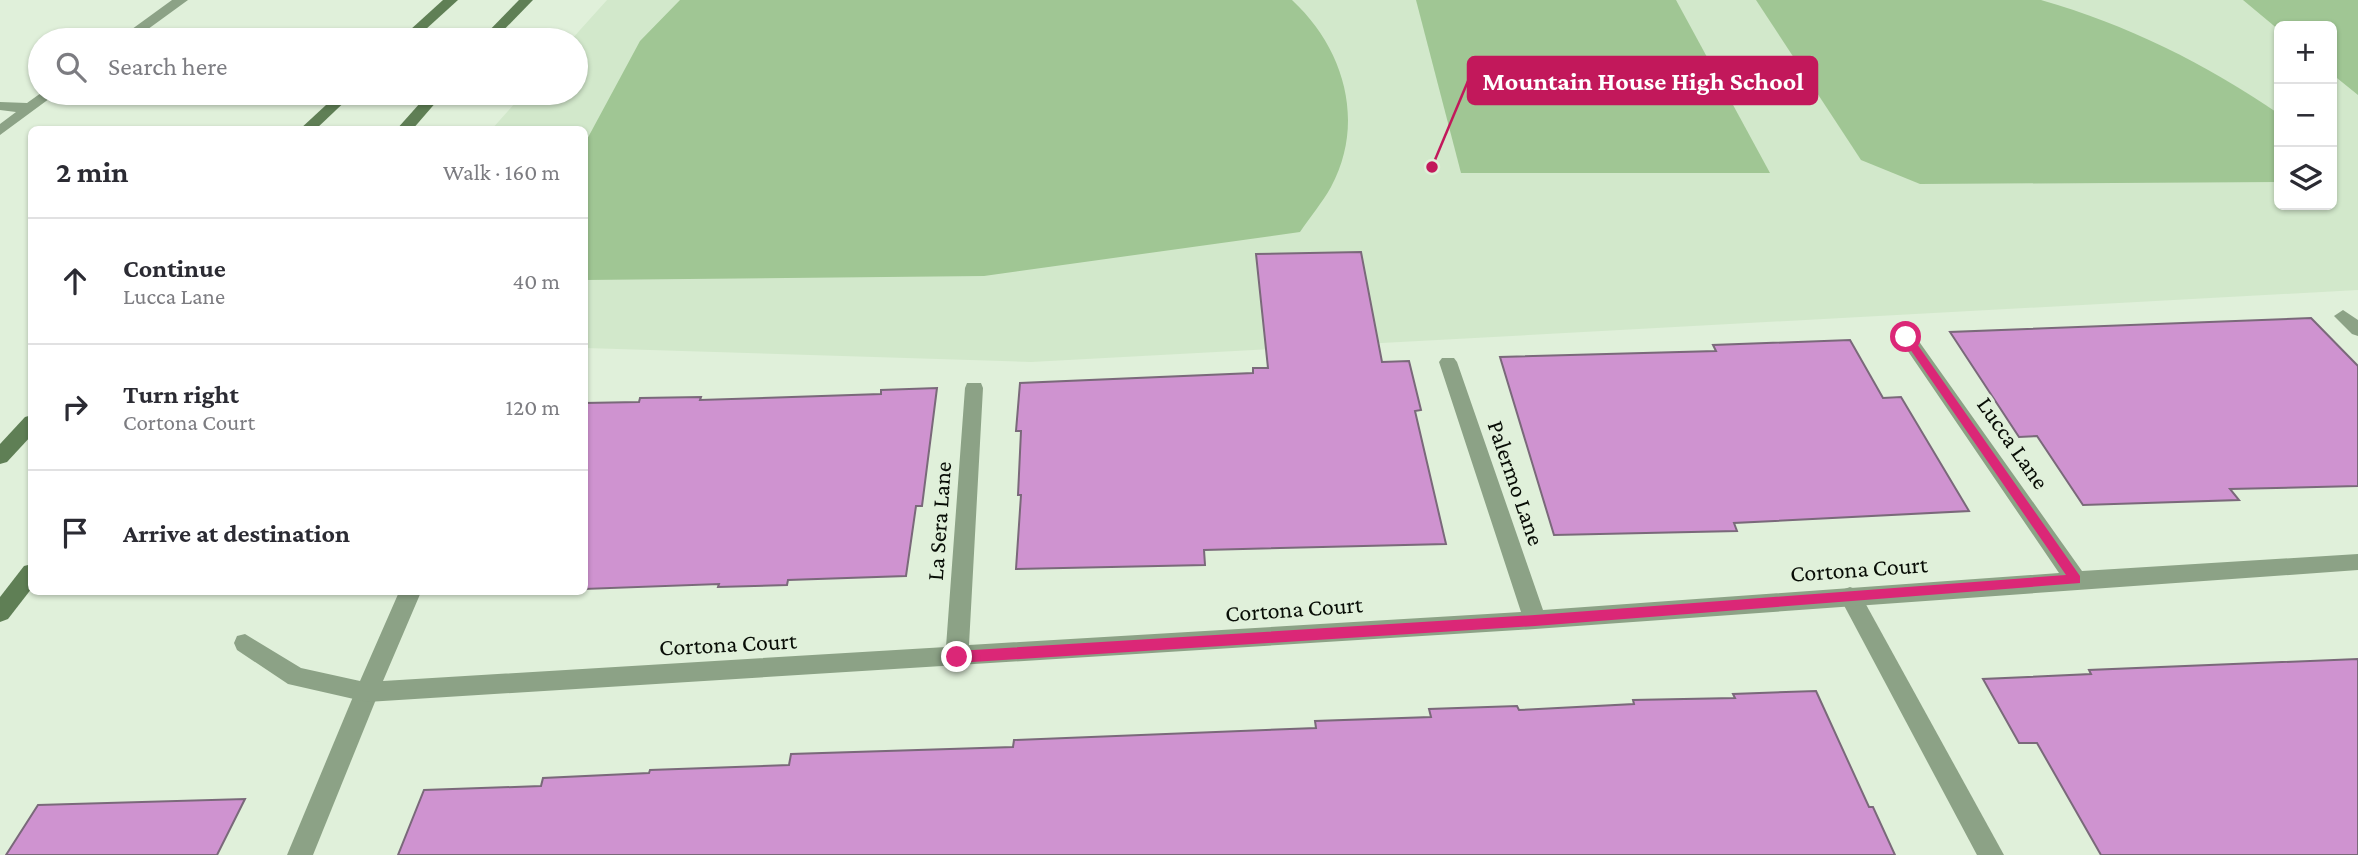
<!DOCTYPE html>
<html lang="en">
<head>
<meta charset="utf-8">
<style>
	:root { --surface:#fff; --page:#f7f7f7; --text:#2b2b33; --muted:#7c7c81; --line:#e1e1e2 }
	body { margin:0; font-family:"Crimson Pro",serif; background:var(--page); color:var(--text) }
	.controls { position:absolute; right:21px; top:21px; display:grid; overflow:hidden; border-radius:10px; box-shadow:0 2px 5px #0004 }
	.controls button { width:63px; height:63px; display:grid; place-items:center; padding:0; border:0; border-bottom:2px solid var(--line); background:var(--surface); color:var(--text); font:35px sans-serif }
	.stop { position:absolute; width:21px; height:21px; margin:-16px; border:5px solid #db2777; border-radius:50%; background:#fff }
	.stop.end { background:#db2777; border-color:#fff; box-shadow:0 2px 7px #0008 }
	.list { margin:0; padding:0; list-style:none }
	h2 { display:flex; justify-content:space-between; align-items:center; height:91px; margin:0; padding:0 28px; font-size:30px }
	h2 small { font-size:23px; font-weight:400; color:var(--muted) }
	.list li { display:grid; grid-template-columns:46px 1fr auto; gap:21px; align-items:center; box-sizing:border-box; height:126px; padding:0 28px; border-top:2px solid var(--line) }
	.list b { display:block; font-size:26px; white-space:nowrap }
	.list p { margin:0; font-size:23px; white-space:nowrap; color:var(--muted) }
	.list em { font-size:23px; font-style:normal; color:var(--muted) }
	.icon { flex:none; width:38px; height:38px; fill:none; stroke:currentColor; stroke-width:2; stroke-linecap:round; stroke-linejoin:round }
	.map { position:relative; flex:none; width:2358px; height:855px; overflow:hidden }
	.search { position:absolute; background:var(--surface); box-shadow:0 2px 5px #0004; left:28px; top:28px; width:560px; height:77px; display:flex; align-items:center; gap:18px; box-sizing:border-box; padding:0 24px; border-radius:38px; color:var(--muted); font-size:26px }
	.panel { position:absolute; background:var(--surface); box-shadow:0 2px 5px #0004; left:28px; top:126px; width:560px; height:469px; border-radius:10px }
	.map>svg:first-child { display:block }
	.built { fill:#d2e8cb; fill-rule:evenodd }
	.green { fill:#a0c694 }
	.building { fill:#cf93d0; stroke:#7a697a; stroke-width:2 }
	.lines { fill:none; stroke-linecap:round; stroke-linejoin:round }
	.service { fill:#8ca286; fill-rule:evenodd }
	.minor { fill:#8ca286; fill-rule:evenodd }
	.secondary { fill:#5f7f55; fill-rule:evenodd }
	.route { fill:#db2777 }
	.labels { text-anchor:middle; stroke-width:7; stroke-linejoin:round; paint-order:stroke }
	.street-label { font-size:24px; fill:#080d06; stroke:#e0f0da }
	.leader { fill:none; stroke:#c2185b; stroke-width:2.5 }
	.callout-dot { fill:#c2185b; stroke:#e0f0da; stroke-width:2.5 }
	.callout { fill:#c2185b; stroke:#c2185b; stroke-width:2.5 }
	.callout-label { font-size:26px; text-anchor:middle; font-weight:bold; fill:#fff }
</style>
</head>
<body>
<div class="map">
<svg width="2358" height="855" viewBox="0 0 2358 855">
	<rect width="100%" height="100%" fill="#e0f0da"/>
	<path class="built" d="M 607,0 L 2358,0 L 2358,290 L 1031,362 L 585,348 L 584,130 L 491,130 L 524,93 L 576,93 L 576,40 L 571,40 ZM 2279,26 L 2332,26 L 2332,205 L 2279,205 Z"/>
	<g class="green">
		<path d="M 680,0 L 1292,0 C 1344,48 1366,122 1331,187 C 1322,203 1310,217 1300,232 L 984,276 L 585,280 L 585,143 L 640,41 Z"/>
		<path d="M 1416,0 L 1676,0 L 1770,173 L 1461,173 Z"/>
		<path d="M 1756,0 L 2041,0 C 2126,24 2206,64 2279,114 L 2279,182 L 1920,184 L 1861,160 Z"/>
		<path d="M 2243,0 L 2358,0 L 2358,95 L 2332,74 L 2332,26 L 2279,26 L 2279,30 Z"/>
	</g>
	<g class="building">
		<path d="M 1361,252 L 1382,362 L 1409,361 L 1421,410 L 1415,411 L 1446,544 L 1204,550 L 1205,565 L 1016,569 L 1021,495 L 1018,495 L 1021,431 L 1016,431 L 1020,383 L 1253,373 L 1253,368 L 1268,368 L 1256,254 Z"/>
		<path d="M 2311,318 L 2358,366 L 2358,486 L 2230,489 L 2239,500 L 2083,505 L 2037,436 L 2019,437 L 1950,332 Z"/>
		<path d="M 1850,340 L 1883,398 L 1901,397 L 1969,511 L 1734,523 L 1737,531 L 1554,535 L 1500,357 L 1716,351 L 1713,345 Z"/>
		<path d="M 937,388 L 922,506 L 916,506 L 906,576 L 788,580 L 787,585 L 718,587 L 719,584 L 584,589 L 584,403 L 639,402 L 640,398 L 701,397 L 700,400 L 881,394 L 881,390 Z"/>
		<path d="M 2358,659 L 2358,855 L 2101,855 L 2037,743 L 2019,743 L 1983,679 L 2091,674 L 2089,670 Z"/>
		<path d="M 1816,691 L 1869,807 L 1873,807 L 1895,855 L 398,855 L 424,790 L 541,786 L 543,778 L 649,773 L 650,770 L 789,765 L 791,754 L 1013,747 L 1014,740 L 1316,728 L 1315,721 L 1431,717 L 1429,709 L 1517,706 L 1519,710 L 1634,704 L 1633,700 L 1735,698 L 1733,694 Z"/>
		<path d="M 245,799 L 217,855 L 6,855 L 38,805 Z"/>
	</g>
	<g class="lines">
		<g class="service">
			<path d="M 172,0 L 188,0 L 133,40 L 117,40 Z"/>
			<path d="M 41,93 L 57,93 L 0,135 L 0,124 L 16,112 L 0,110 L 0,102 L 27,103 Z"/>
			<path d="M 1850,587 L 1858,590 L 2004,855 L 1977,855 L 1839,596 L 1842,590 Z"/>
			<path d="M 367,682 L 375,685 L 379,692 L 313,855 L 287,855 L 355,692 L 359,685 Z"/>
		</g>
		<g class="minor">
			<path d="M 2343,310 L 2358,320 L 2358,336 L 2352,334 L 2334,316 Z"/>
			<path d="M 1907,331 L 1913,333 L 2082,571 L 2358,554 L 2358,570 L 1535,629 L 367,702 L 288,684 L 237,650 L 234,643 L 237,636 L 245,634 L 301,668 L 360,681 L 399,592 L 421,592 L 383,681 L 946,647 L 965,388 L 967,383 L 981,383 L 983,388 L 969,645 L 1521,612 L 1439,362 L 1442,358 L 1454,358 L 1457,362 L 1543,610 L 2059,573 L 1901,341 L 1898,337 Z"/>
		</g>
		<g class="secondary">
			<path d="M 443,0 L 458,0 L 414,40 L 399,40 Z"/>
			<path d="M 519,0 L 533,0 L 494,40 L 480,40 Z"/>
			<path d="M 339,93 L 354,93 L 315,130 L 299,130 Z"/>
			<path d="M 429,93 L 444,93 L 412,130 L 396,130 Z"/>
			<path d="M 32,415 L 32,435 L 7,462 L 0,464 L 0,444 L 25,417 Z"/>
			<path d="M 32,564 L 32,588 L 8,619 L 0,622 L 0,597 L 24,566 Z"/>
		</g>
	</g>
	<path class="route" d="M 1903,334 L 1910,334 L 2080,576 L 2080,583 L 1535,626 L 957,663 L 950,657 L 957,651 L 1535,615 L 2066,575 L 1903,339 Z"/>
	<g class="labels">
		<g class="street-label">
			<text transform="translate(2013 443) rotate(55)" y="8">Lucca Lane</text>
			<text transform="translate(1516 483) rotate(71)" y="8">Palermo Lane</text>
			<text transform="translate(939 521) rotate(-86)" y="8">La Sera Lane</text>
			<text transform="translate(1859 569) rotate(-4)" y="8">Cortona Court</text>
			<text transform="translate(1294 609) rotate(-4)" y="8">Cortona Court</text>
			<text transform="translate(728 644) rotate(-3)" y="8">Cortona Court</text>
		</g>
	</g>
	<path class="leader" d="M1432 167L1468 81"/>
	<circle class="callout-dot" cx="1432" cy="167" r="7"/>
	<rect class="callout" x="1468" y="57" width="349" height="47" rx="7"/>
	<g class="callout-label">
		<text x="1643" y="90">Mountain House High School</text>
	</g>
</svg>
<div class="controls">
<button>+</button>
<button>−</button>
<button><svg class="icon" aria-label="layers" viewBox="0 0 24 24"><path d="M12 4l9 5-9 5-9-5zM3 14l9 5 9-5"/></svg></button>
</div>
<div class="stop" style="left:1906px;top:337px"></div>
<div class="stop end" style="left:957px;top:657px"></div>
<div class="search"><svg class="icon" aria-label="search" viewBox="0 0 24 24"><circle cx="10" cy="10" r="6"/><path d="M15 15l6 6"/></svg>Search here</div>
<section class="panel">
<h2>2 min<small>Walk · 160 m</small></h2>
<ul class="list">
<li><svg class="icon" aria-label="ahead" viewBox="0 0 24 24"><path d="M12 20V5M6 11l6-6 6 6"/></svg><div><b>Continue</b><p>Lucca Lane</p></div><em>40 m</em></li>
<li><svg class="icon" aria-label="right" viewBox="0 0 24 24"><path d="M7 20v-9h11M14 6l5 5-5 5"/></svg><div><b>Turn right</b><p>Cortona Court</p></div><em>120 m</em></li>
<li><svg class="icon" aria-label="arrive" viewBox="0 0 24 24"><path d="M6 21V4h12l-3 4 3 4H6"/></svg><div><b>Arrive at destination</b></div></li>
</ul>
</section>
</div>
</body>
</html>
